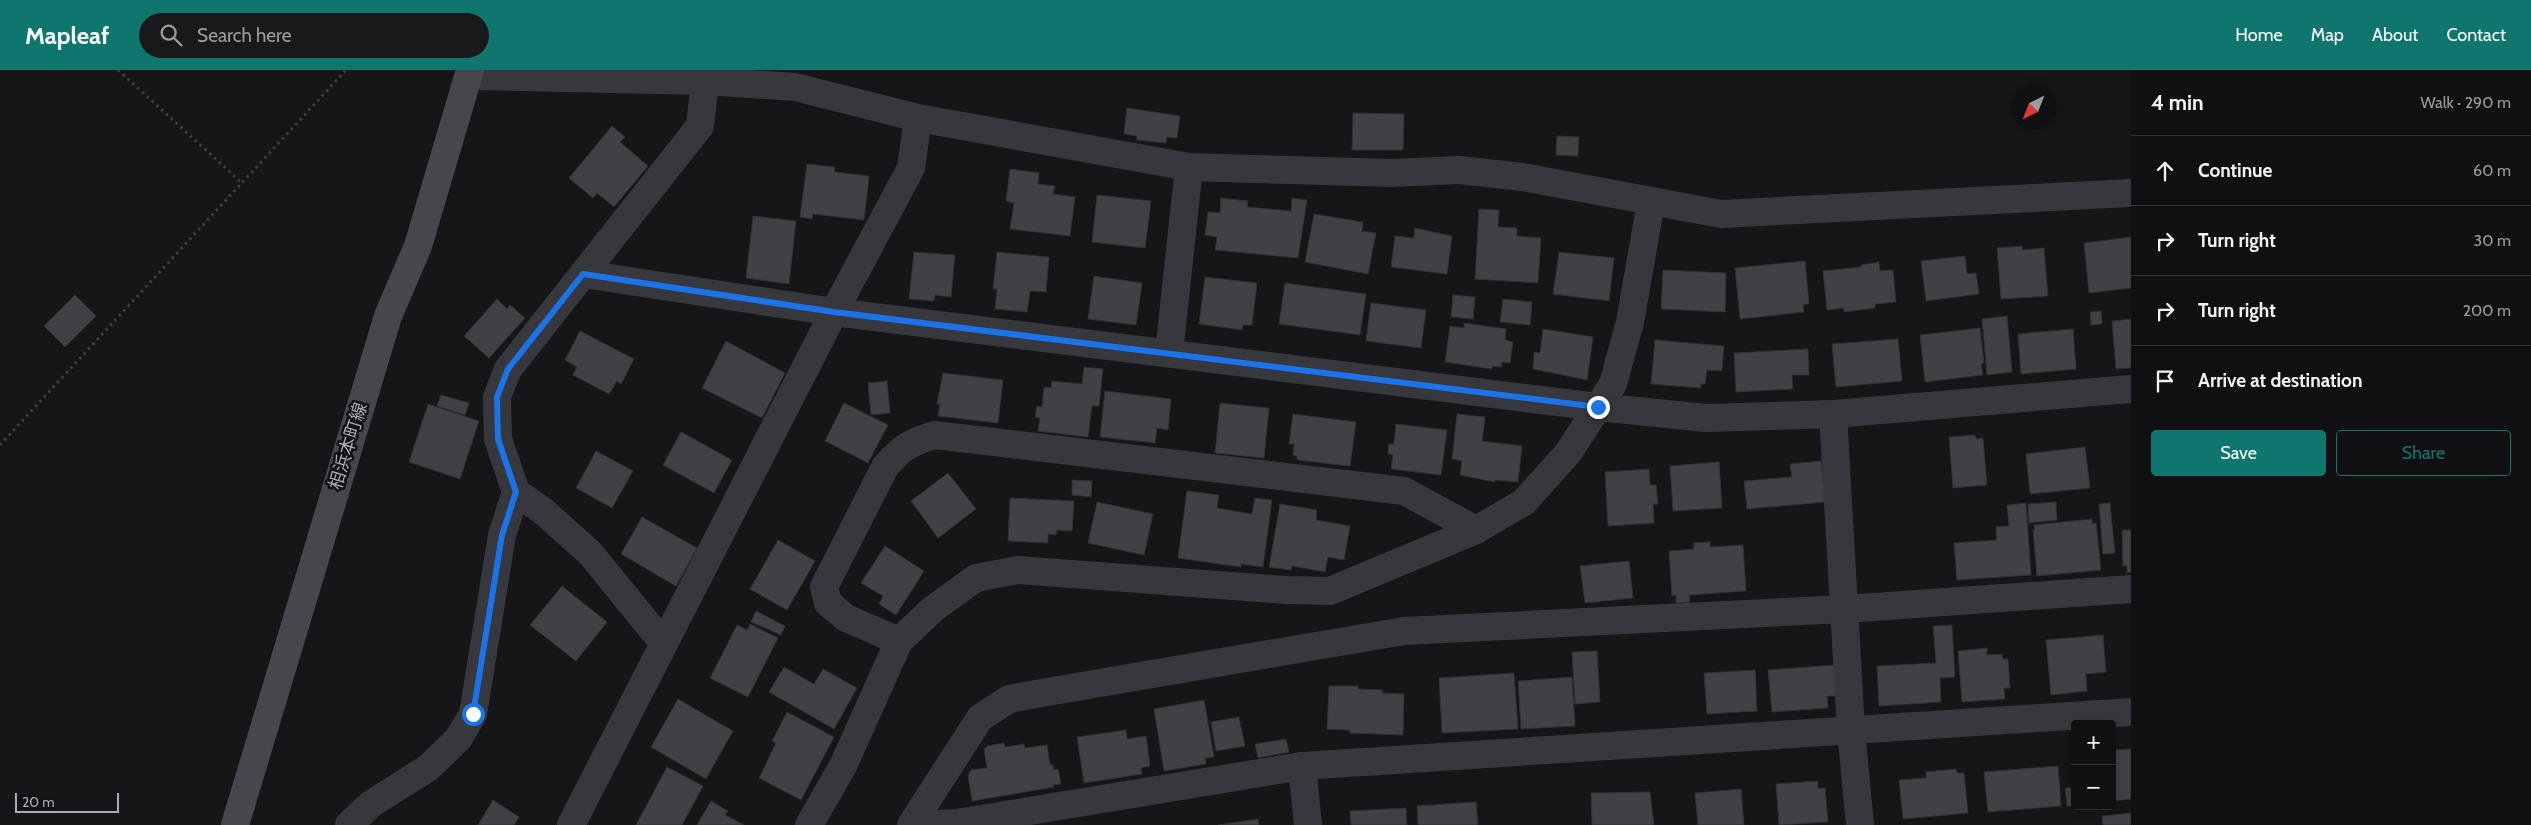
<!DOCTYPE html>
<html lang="en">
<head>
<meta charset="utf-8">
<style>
	:root { --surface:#101012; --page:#19191b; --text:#f1f3f6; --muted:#9c9d9f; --line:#303032; --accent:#0f766e }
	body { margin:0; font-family:Cabin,"Noto Sans JP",sans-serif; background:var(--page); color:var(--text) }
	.controls { position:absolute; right:15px; bottom:15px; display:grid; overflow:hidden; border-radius:5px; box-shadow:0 2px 8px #0003 }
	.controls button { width:45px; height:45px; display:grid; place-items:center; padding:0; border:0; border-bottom:1px solid var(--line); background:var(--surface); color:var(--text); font:25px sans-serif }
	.compass { position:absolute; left:2011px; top:15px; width:45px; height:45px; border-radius:50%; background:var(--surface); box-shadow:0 2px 8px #0003; rotate:222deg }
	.scale { position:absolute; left:15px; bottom:12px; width:104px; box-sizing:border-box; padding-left:5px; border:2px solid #a8adb8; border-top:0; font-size:14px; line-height:18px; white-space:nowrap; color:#a8adb8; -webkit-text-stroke:4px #111113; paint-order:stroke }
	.stop { position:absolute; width:15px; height:15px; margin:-11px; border:4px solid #1a73e8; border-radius:50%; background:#fff }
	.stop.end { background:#1a73e8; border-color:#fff; box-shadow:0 1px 5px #0008 }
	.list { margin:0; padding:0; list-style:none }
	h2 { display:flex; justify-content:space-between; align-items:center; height:65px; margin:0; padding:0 20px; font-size:21px }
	h2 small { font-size:16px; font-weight:400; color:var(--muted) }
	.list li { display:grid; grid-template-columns:32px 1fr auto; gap:15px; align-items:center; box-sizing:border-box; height:70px; padding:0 20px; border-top:1px solid var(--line) }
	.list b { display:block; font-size:19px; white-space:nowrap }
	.list em { font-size:16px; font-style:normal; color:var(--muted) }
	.actions { display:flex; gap:10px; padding:15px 20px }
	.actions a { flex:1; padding:11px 0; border:1px solid var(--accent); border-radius:5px; text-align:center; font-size:18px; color:var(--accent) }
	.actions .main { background:var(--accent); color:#fff }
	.icon { flex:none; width:28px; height:28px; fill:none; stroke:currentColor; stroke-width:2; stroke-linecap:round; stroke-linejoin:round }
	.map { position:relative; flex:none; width:2131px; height:755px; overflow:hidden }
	header { display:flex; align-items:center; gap:30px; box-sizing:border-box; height:70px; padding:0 25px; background:var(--accent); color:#fff }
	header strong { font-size:24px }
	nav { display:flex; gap:28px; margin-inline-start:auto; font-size:18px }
	.search { width:350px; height:45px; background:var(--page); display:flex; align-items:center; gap:12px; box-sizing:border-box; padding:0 18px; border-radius:28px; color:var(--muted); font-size:19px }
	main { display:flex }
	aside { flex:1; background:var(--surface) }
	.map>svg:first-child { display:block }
	.building { fill:#404145; stroke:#303034 }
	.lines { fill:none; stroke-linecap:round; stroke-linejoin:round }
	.path { stroke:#3d3f44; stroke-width:3; stroke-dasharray:2.5 4; stroke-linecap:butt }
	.minor { stroke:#37383d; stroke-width:28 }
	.secondary { stroke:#45474d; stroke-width:28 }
	.route { stroke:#1a73e8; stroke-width:6 }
	.labels { text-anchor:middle; stroke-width:5; stroke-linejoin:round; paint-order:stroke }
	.street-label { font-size:18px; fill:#a8adb8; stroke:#111113 }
</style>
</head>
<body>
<header>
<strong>Mapleaf</strong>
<div class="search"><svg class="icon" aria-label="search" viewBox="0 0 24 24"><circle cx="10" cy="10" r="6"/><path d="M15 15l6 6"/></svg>Search here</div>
<nav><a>Home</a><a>Map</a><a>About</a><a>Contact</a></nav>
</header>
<main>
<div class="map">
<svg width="2131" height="755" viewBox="0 0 2131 755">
	<rect width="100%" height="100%" fill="#161618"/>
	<g class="building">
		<path d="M 1127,38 L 1180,46 L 1177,68 L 1167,67 L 1166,73 L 1136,70 L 1137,66 L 1124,64 Z"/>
		<path d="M 1353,43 L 1404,44 L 1403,80 L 1352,80 Z"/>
		<path d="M 612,56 L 625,67 L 620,72 L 648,96 L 614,137 L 597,123 L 593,128 L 569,108 Z"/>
		<path d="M 1557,66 L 1579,67 L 1578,86 L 1556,85 Z"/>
		<path d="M 807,94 L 835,97 L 834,102 L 869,106 L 864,150 L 813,144 L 812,149 L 800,147 Z"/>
		<path d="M 1010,99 L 1039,103 L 1038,114 L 1055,116 L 1053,124 L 1075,127 L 1070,166 L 1010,159 L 1014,133 L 1006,131 Z"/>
		<path d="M 1097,125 L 1151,131 L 1145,178 L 1092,172 Z"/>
		<path d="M 1221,128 L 1248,131 L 1247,137 L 1291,141 L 1292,128 L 1307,130 L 1298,188 L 1215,180 L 1217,167 L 1205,165 L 1208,142 L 1220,143 Z"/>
		<path d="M 1479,139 L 1499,140 L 1498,157 L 1517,158 L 1517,166 L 1541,168 L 1538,213 L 1475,209 Z"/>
		<path d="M 1314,144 L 1363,152 L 1362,161 L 1376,163 L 1368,204 L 1305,192 Z"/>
		<path d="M 753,146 L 796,151 L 789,214 L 746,208 Z"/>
		<path d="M 1415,158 L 1452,166 L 1447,204 L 1391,197 L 1395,166 L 1414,168 Z"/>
		<path d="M 2131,167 L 2131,218 L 2089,223 L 2084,173 Z"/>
		<path d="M 2022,176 L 2022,180 L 2044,178 L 2048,226 L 2001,229 L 1997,178 Z"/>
		<path d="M 914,182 L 955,185 L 951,227 L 935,225 L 934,231 L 909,229 Z"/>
		<path d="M 997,182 L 1049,187 L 1046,222 L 1030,221 L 1027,242 L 995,239 L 997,219 L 993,219 Z"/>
		<path d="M 1559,182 L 1614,188 L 1609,231 L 1553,224 Z"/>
		<path d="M 1965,186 L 1967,204 L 1976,203 L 1979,224 L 1926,231 L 1921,191 Z"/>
		<path d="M 1805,191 L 1809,234 L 1803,235 L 1804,242 L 1740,249 L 1735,198 Z"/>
		<path d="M 1879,192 L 1880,201 L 1893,200 L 1896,232 L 1875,234 L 1875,238 L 1844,242 L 1843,238 L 1827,240 L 1823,201 L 1861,197 L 1861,195 Z"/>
		<path d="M 1663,200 L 1726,203 L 1725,242 L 1661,239 Z"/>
		<path d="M 1094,206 L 1142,213 L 1136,255 L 1088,249 Z"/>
		<path d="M 1205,207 L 1257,213 L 1252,255 L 1243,255 L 1242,260 L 1199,254 Z"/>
		<path d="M 1285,213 L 1366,224 L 1360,265 L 1279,254 Z"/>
		<path d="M 75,225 L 96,246 L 65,277 L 44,256 Z"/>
		<path d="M 1453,225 L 1475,227 L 1473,249 L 1451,247 Z"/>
		<path d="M 497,229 L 507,239 L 510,235 L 525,248 L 489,288 L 464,266 Z"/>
		<path d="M 1503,229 L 1532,232 L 1530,255 L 1500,252 Z"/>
		<path d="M 1371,233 L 1426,240 L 1421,278 L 1366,271 Z"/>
		<path d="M 2101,241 L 2102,254 L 2091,255 L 2090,242 Z"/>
		<path d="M 2007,246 L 2012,302 L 1987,305 L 1982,249 Z"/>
		<path d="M 2131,249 L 2131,298 L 2116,299 L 2112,251 Z"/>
		<path d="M 1464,253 L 1506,259 L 1505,270 L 1513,272 L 1510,293 L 1502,292 L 1501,297 L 1493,296 L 1492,299 L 1445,292 L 1450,256 L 1464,258 Z"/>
		<path d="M 1980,258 L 1984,293 L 1981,294 L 1983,305 L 1925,312 L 1920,265 Z"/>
		<path d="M 1543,259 L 1593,267 L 1587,310 L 1533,299 L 1534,282 L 1540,283 Z"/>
		<path d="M 2073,259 L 2076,299 L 2021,304 L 2018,264 Z"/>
		<path d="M 580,261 L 634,289 L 621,314 L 617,311 L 609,324 L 573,305 L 577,297 L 565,290 Z"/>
		<path d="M 1898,269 L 1902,311 L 1836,317 L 1832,274 Z"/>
		<path d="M 1655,270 L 1724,276 L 1722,301 L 1707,300 L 1705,314 L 1701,314 L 1701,318 L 1651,314 Z"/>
		<path d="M 726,271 L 785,303 L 762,348 L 702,318 Z"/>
		<path d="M 1808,279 L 1809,305 L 1792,305 L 1793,319 L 1736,322 L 1734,283 Z"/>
		<path d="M 1084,297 L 1103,299 L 1099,336 L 1092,336 L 1088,367 L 1038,361 L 1040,348 L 1035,347 L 1037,336 L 1042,337 L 1044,317 L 1051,318 L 1052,311 L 1082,314 Z"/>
		<path d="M 943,303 L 1003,310 L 998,353 L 938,346 L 940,334 L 937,334 Z"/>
		<path d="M 887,311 L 890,343 L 871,345 L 868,313 Z"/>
		<path d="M 1105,321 L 1171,329 L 1168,360 L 1157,358 L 1155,373 L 1100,367 Z"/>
		<path d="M 441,325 L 469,333 L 465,345 L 437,336 Z"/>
		<path d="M 844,333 L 888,355 L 868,393 L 825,371 Z"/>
		<path d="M 1220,333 L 1269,338 L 1264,388 L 1215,383 Z"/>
		<path d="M 428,334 L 479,351 L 460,409 L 409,392 Z"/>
		<path d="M 1293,344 L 1356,352 L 1350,396 L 1297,390 L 1297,386 L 1293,385 L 1294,374 L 1289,374 Z"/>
		<path d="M 1457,344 L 1485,347 L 1482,371 L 1522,376 L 1518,412 L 1495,410 L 1495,412 L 1460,405 L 1462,391 L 1452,389 Z"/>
		<path d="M 1396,354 L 1447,360 L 1441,405 L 1391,399 L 1393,385 L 1388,384 L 1389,374 L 1394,374 Z"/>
		<path d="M 681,362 L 732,390 L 714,423 L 663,395 Z"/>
		<path d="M 1975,365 L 1976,369 L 1983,368 L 1987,415 L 1953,418 L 1949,367 Z"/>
		<path d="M 2085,377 L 2090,418 L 2030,424 L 2026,384 Z"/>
		<path d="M 596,381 L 633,401 L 612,438 L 576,418 Z"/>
		<path d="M 1821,391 L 1825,432 L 1747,439 L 1744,411 L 1792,407 L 1790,394 Z"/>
		<path d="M 1719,392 L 1722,438 L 1673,441 L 1670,396 Z"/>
		<path d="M 1649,399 L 1650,415 L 1656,415 L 1658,434 L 1653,434 L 1654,453 L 1608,456 L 1605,402 Z"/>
		<path d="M 948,403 L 976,439 L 938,468 L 911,431 Z"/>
		<path d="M 1072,410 L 1092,411 L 1091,427 L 1072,425 Z"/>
		<path d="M 1187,421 L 1219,425 L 1217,438 L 1252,444 L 1255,428 L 1272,430 L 1263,497 L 1241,494 L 1241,497 L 1178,488 Z"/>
		<path d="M 1010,428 L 1074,431 L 1072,461 L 1057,460 L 1056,465 L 1048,464 L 1048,473 L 1008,471 Z"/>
		<path d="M 1097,432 L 1153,444 L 1144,485 L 1088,473 Z"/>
		<path d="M 2056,432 L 2057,450 L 2029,453 L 2028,434 Z"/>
		<path d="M 2026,433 L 2031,505 L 1957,510 L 1954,473 L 1997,470 L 1996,457 L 2009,456 L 2007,435 Z"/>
		<path d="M 2110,433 L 2115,483 L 2103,484 L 2099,434 Z"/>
		<path d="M 1280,434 L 1317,440 L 1316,450 L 1350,456 L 1344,490 L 1328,487 L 1325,502 L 1292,496 L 1291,500 L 1269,497 Z"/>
		<path d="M 642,447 L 697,478 L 676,516 L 621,484 Z"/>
		<path d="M 2092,449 L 2092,454 L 2096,453 L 2101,500 L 2037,506 L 2033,460 L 2035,460 L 2034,455 Z"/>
		<path d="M 2122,460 L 2131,460 L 2131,502 L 2127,503 L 2127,496 L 2123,496 Z"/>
		<path d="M 778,470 L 815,491 L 787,540 L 750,519 Z"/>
		<path d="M 1710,472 L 1710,477 L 1743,475 L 1746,521 L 1689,525 L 1690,532 L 1676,533 L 1676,525 L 1672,526 L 1669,481 L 1694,479 L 1693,473 Z"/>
		<path d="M 885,476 L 924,501 L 896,545 L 879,534 L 883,526 L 861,513 Z"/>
		<path d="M 1629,491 L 1633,528 L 1585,533 L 1580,496 Z"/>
		<path d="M 562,516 L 607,552 L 576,591 L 530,555 Z"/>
		<path d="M 756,541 L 785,556 L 781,565 L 751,552 Z"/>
		<path d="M 750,554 L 778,568 L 748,627 L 710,608 L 737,555 L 747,560 Z"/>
		<path d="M 1952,555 L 1955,607 L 1940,608 L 1941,632 L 1879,636 L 1877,596 L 1936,593 L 1933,556 Z"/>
		<path d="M 2103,565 L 2106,602 L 2086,604 L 2087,621 L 2051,625 L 2046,570 Z"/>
		<path d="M 1987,578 L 1987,585 L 2002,584 L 2003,589 L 2008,589 L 2010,618 L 2004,618 L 2005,629 L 1962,632 L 1958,581 Z"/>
		<path d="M 1597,581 L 1600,632 L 1575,634 L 1572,582 Z"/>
		<path d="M 1834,595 L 1836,626 L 1827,626 L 1828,638 L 1772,642 L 1768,600 Z"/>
		<path d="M 784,597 L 814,614 L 823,599 L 857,618 L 834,659 L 769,622 Z"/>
		<path d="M 1755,600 L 1757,641 L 1707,644 L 1704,603 Z"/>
		<path d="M 1514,603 L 1518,659 L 1442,663 L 1439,608 Z"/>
		<path d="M 1572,607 L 1575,656 L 1521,659 L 1518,611 Z"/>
		<path d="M 1329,616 L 1358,616 L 1358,619 L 1383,620 L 1382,623 L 1404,624 L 1403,665 L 1350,663 L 1350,660 L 1327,659 Z"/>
		<path d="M 678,629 L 733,661 L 706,709 L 651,677 Z"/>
		<path d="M 1204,630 L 1214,687 L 1205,688 L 1206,694 L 1164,701 L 1154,639 Z"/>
		<path d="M 787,642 L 834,667 L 801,730 L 759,708 L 776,673 L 772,671 Z"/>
		<path d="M 1239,647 L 1245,676 L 1216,681 L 1211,652 Z"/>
		<path d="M 1126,660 L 1127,669 L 1146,666 L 1150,696 L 1141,698 L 1142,704 L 1084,713 L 1077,667 Z"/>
		<path d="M 1286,669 L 1289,682 L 1258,688 L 1255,674 Z"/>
		<path d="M 1004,673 L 1005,677 L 1024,674 L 1025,678 L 1047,675 L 1050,695 L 1053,695 L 1054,700 L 1058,699 L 1061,714 L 1053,715 L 1054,717 L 972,731 L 968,705 L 971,700 L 987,698 L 984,680 L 987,676 Z"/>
		<path d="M 2131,679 L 2131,729 L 2112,731 L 2112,680 Z"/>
		<path d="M 2058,696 L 2061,736 L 1988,742 L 1984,702 Z"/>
		<path d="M 667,697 L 703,716 L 682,755 L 636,755 Z"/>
		<path d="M 1956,699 L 1957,703 L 1964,703 L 1968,743 L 1903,749 L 1899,710 L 1926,708 L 1926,702 Z"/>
		<path d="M 1818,711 L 1818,719 L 1825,718 L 1828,752 L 1779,755 L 1776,714 Z"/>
		<path d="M 2075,717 L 2075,736 L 2067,736 L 2065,718 Z"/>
		<path d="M 1741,719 L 1744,755 L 1698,755 L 1695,723 Z"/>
		<path d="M 1650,722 L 1654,755 L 1592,755 L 1591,723 Z"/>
		<path d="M 493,730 L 519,747 L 514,755 L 478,755 Z"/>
		<path d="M 711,731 L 728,741 L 725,745 L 744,755 L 697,755 Z"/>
		<path d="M 1476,732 L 1478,755 L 1418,755 L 1417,736 Z"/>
		<path d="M 1406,738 L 1407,755 L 1351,755 L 1350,741 Z"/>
		<path d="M 2131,743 L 2131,755 L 2103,755 L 2102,746 Z"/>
		<path d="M 1258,749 L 1259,755 L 1218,755 Z"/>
	</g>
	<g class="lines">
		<g class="path">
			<path d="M 118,0 L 242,113"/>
			<path d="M 0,375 L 346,0"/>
		</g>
		<g class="minor">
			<path d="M 469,6 L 705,11 L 795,17 L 918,48 L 1189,97 L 1392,103 L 1459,100 L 1523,107 L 1721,144 L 2131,123"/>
			<path d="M 583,204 L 834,242 L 1598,337 L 1706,348 L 1833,344 L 2131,319"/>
			<path d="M 1169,283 L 1189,97"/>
			<path d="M 1833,344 L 1851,660 L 1860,755"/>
			<path d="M 516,422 L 543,441 L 590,483 L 664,574"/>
			<path d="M 899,571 L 846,548 L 828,533 L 824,517 L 885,397 C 901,378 910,372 935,365 L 1404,421 L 1476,460"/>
			<path d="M 1302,696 L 1308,755"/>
			<path d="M 349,755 L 371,734 L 428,698 L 458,669 L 473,644 L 502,465 L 516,422 L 498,369 L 497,327 L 508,299 L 700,56 L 705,11"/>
			<path d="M 571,755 L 834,242 L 911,98 L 918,48"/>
			<path d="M 809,755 L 843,696 L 899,571 L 933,539 L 976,508 L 1018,500 L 1286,520 L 1330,521 L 1476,460 L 1524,432 L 1568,383 L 1613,314 L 1630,252 L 1651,132"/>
			<path d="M 911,755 L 980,648 L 1009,629 L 1047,622 L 1404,561 L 1845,539 L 2131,519"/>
			<path d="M 920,755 L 957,753 L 1302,696 L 2131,642"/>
		</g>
		<path class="secondary" d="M 235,755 L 388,246 L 418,176 L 470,0"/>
	</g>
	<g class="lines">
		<path class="route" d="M 473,644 L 502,465 L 516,422 L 498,369 L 497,327 L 508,299 L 583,204 L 834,242 L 1598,337"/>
	</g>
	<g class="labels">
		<g class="street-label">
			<text transform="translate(348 376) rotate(-73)" y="6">相浜本町線</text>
		</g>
	</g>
</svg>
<div class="controls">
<button>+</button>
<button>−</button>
</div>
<svg class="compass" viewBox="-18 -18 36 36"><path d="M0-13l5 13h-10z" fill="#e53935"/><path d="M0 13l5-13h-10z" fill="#9c9d9f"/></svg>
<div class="scale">20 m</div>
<div class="stop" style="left:473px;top:644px"></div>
<div class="stop end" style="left:1598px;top:337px"></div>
</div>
<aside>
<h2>4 min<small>Walk · 290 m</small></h2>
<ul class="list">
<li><svg class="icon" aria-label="ahead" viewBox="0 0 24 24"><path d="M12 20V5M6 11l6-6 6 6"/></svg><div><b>Continue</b></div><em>60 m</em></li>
<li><svg class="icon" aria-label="right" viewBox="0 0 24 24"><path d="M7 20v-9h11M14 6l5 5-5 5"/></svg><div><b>Turn right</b></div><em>30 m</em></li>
<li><svg class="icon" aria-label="right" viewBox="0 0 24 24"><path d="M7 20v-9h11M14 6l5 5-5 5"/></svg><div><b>Turn right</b></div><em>200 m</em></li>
<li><svg class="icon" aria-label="arrive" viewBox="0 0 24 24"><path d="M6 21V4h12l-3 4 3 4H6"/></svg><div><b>Arrive at destination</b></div></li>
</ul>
<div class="actions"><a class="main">Save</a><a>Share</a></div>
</aside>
</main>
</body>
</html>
